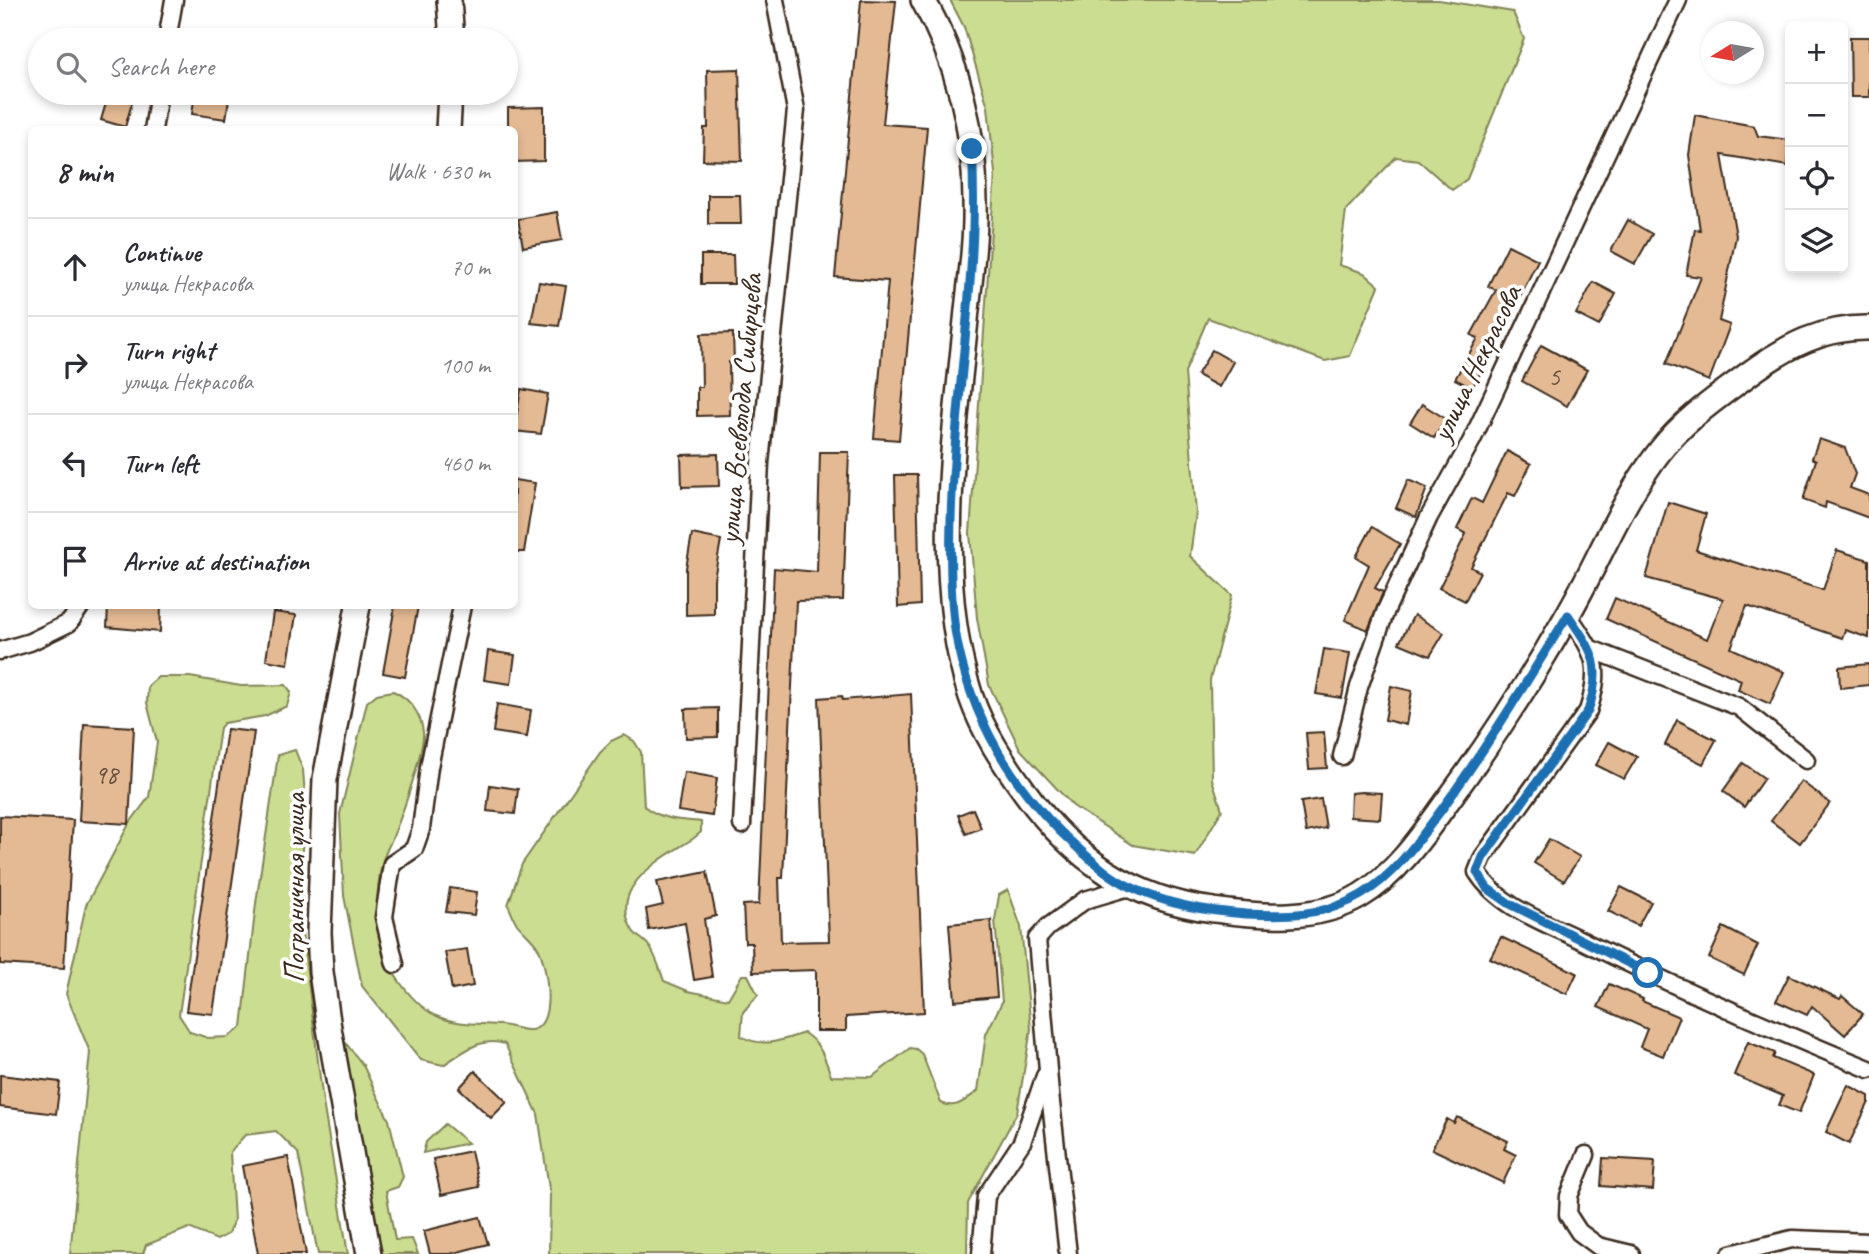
<!DOCTYPE html>
<html lang="en">
<head>
<meta charset="utf-8">
<style>
	:root { --surface:#fff; --page:#f2f2f3; --text:#2b2b33; --muted:#7c7c81; --line:#e1e1e2 }
	body { margin:0; font-family:Caveat,sans-serif; background:var(--page); color:var(--text) }
	.controls { position:absolute; right:21px; top:21px; display:grid; overflow:hidden; border-radius:10px; box-shadow:0 4px 10px #0003 }
	.controls button { width:63px; height:63px; display:grid; place-items:center; padding:0; border:0; border-bottom:2px solid var(--line); background:var(--surface); color:var(--text); font:35px sans-serif }
	.compass { position:absolute; left:1701px; top:21px; width:63px; height:63px; border-radius:50%; background:var(--surface); box-shadow:0 4px 10px #0003; rotate:259deg }
	.stop { position:absolute; width:21px; height:21px; margin:-16px; border:5px solid #1f6fb2; border-radius:50%; background:#fff }
	.stop.end { background:#1f6fb2; border-color:#fff; box-shadow:0 2px 7px #0008 }
	.list { margin:0; padding:0; list-style:none }
	h2 { display:flex; justify-content:space-between; align-items:center; height:91px; margin:0; padding:0 28px; font-size:30px }
	h2 small { font-size:23px; font-weight:400; color:var(--muted) }
	.list li { display:grid; grid-template-columns:46px 1fr auto; gap:21px; align-items:center; box-sizing:border-box; height:98px; padding:0 28px; border-top:2px solid var(--line) }
	.list b { display:block; font-size:26px; white-space:nowrap }
	.list p { margin:0; font-size:23px; white-space:nowrap; color:var(--muted) }
	.list em { font-size:23px; font-style:normal; color:var(--muted) }
	.icon { flex:none; width:38px; height:38px; fill:none; stroke:currentColor; stroke-width:2; stroke-linecap:round; stroke-linejoin:round }
	.map { position:relative; flex:none; width:1869px; height:1254px; overflow:hidden }
	.search { position:absolute; background:var(--surface); box-shadow:0 4px 10px #0003; left:28px; top:28px; width:490px; height:77px; display:flex; align-items:center; gap:18px; box-sizing:border-box; padding:0 24px; border-radius:38px; color:var(--muted); font-size:26px }
	.panel { position:absolute; background:var(--surface); box-shadow:0 4px 10px #0003; left:28px; top:126px; width:490px; height:483px; border-radius:10px }
	.map>svg:first-child { display:block }
	.green { fill:#cbdd91; stroke:#838458; stroke-width:2 }
	.building { fill:#e4ba94; stroke:#3b2a1e; stroke-width:2 }
	.lines { fill:none; stroke-linecap:round; stroke-linejoin:round }
	.street-casing { stroke:#3b2a1e; stroke-width:21 }
	.secondary-casing { stroke:#3b2a1e; stroke-width:28 }
	.street { stroke:#fff; stroke-width:16 }
	.secondary { stroke:#fff; stroke-width:23 }
	.route { stroke:#1f6fb2; stroke-width:9 }
	.labels { text-anchor:middle; stroke-width:7; stroke-linejoin:round; paint-order:stroke }
	.number-label { font-size:26px; fill:#654e3c }
	.street-label { font-size:30px; fill:#3b2a1e; stroke:#fff }
</style>
</head>
<body>
<div class="map">
<svg width="1869" height="1254" viewBox="0 0 1869 1254">
	<rect width="100%" height="100%" fill="#fff"/>
	<filter id="ink" filterUnits="userSpaceOnUse"><feTurbulence type="fractalNoise" baseFrequency=".0143" numOctaves="2"/><feDisplacementMap in="SourceGraphic" scale="14" xChannelSelector="R" yChannelSelector="G"/><feConvolveMatrix kernelMatrix="1 2 1 2 8 2 1 2 1" color-interpolation-filters="sRGB"/></filter>
	<g filter="url(#ink)">
		<g class="green">
			<path d="M 950,0 L 1439,0 L 1513,12 L 1524,39 L 1467,179 L 1452,190 L 1418,160 L 1396,157 L 1346,210 L 1339,265 L 1364,273 L 1379,286 L 1350,356 L 1325,361 L 1208,318 L 1185,372 L 1196,513 L 1190,556 L 1232,595 L 1210,680 L 1212,779 L 1222,810 L 1195,856 L 1133,845 L 1073,806 L 1020,749 L 989,685 L 977,618 L 970,533 L 995,173 L 988,107 L 964,27 Z"/>
			<path d="M 158,677 L 190,677 L 241,686 L 286,685 L 291,692 L 287,706 L 265,716 L 224,723 L 220,728 L 179,1015 L 190,1032 L 208,1038 L 228,1037 L 242,1027 L 256,903 L 278,755 L 295,750 L 303,770 L 305,795 L 301,868 L 302,931 L 323,1102 L 348,1254 L 318,1254 L 298,1153 L 276,1131 L 245,1135 L 230,1152 L 234,1220 L 228,1234 L 217,1240 L 189,1228 L 146,1245 L 143,1254 L 70,1254 L 90,1052 L 66,994 L 86,905 L 129,824 L 149,797 L 157,742 L 147,703 L 148,686 Z"/>
			<path d="M 393,691 C 409,698 421,713 423,732 C 425,748 403,812 396,829 C 392,841 385,851 382,864 C 376,889 376,917 381,943 C 384,959 393,973 402,985 C 433,1026 453,1022 500,1025 C 509,1025 522,1031 531,1030 C 557,1026 547,964 538,948 C 533,939 523,932 517,924 C 513,918 511,911 508,905 L 522,864 L 600,752 L 611,741 L 624,735 L 634,741 L 641,752 L 644,806 C 661,820 680,820 701,822 L 701,832 L 694,838 C 664,858 606,885 633,931 C 637,937 645,940 649,946 C 656,955 660,970 664,981 L 688,991 L 728,999 L 742,975 L 748,975 L 758,995 L 743,1012 L 741,1036 C 763,1049 782,1040 804,1033 C 821,1044 825,1058 831,1076 L 872,1077 L 910,1048 L 916,1049 L 922,1054 L 941,1103 C 957,1110 965,1100 978,1091 L 986,1034 L 1002,1002 L 995,920 L 999,895 L 1008,890 L 1021,927 L 1031,1029 L 1017,1113 L 968,1203 L 967,1254 L 549,1254 L 550,1195 L 538,1114 L 505,1044 C 480,1036 464,1052 443,1065 L 421,1060 L 362,986 L 344,896 L 340,814 L 367,702 L 377,694 Z"/>
			<path d="M 337,1032 L 363,1065 L 374,1089 L 389,1120 L 403,1177 L 398,1187 L 386,1191 L 395,1240 L 412,1239 L 418,1254 L 378,1254 Z"/>
			<path d="M 445,1124 L 468,1143 L 423,1153 L 426,1142 Z"/>
		</g>
		<g class="building">
			<path d="M 861,0 L 896,1 L 883,124 L 927,127 L 899,440 L 874,438 L 888,281 L 835,277 Z"/>
			<path d="M 1850,37 L 1869,37 L 1869,97 L 1851,97 Z"/>
			<path d="M 739,69 L 742,161 L 703,160 L 704,128 L 708,128 L 707,70 Z"/>
			<path d="M 109,93 L 135,93 L 125,127 L 101,120 Z"/>
			<path d="M 195,93 L 230,93 L 226,119 L 192,114 Z"/>
			<path d="M 544,107 L 544,161 L 514,162 L 514,130 L 508,130 L 508,108 Z"/>
			<path d="M 1695,115 L 1754,126 L 1758,136 L 1790,140 L 1788,166 L 1722,155 L 1736,236 L 1719,321 L 1730,325 L 1709,381 L 1666,364 L 1701,277 L 1686,275 L 1695,229 L 1700,230 L 1689,155 Z"/>
			<path d="M 708,195 L 740,195 L 741,224 L 708,224 Z"/>
			<path d="M 557,212 L 562,240 L 523,247 L 518,219 Z"/>
			<path d="M 1628,220 L 1652,234 L 1635,264 L 1611,251 Z"/>
			<path d="M 1508,245 L 1538,260 L 1512,313 L 1514,314 L 1472,388 L 1455,379 L 1478,338 L 1471,335 L 1496,290 L 1488,286 Z"/>
			<path d="M 701,255 L 733,255 L 734,284 L 701,284 Z"/>
			<path d="M 539,282 L 566,286 L 559,326 L 531,323 Z"/>
			<path d="M 1593,282 L 1616,294 L 1599,326 L 1576,314 Z"/>
			<path d="M 733,333 L 734,362 L 729,362 L 730,415 L 697,416 L 697,387 L 702,387 L 701,334 Z"/>
			<path d="M 1541,345 L 1587,370 L 1567,406 L 1522,381 Z"/>
			<path d="M 1212,350 L 1233,362 L 1219,387 L 1197,375 Z"/>
			<path d="M 521,389 L 548,394 L 541,434 L 514,431 Z"/>
			<path d="M 1422,404 L 1446,419 L 1434,438 L 1410,423 Z"/>
			<path d="M 1819,439 L 1845,448 L 1855,474 L 1850,488 L 1869,495 L 1869,518 L 1826,502 L 1825,508 L 1803,500 L 1816,460 L 1812,458 Z"/>
			<path d="M 1507,451 L 1531,464 L 1515,496 L 1508,493 L 1471,567 L 1480,572 L 1465,601 L 1439,588 L 1466,534 L 1457,529 L 1472,498 L 1482,503 Z"/>
			<path d="M 820,452 L 849,452 L 843,600 L 796,601 L 783,878 L 779,878 L 781,942 L 829,941 L 819,698 L 842,696 L 843,700 L 911,694 L 924,1012 L 846,1017 L 846,1031 L 816,1031 L 816,970 L 753,972 L 752,943 L 745,943 L 743,905 L 759,904 L 774,568 L 817,572 Z"/>
			<path d="M 718,454 L 719,486 L 682,487 L 681,455 Z"/>
			<path d="M 895,475 L 917,475 L 920,605 L 898,607 Z"/>
			<path d="M 514,480 L 535,483 L 524,552 L 514,552 Z"/>
			<path d="M 1408,480 L 1427,488 L 1416,517 L 1396,508 Z"/>
			<path d="M 1668,502 L 1706,514 L 1696,550 L 1823,590 L 1837,550 L 1869,560 L 1869,638 L 1845,630 L 1842,638 L 1747,606 L 1731,648 L 1784,672 L 1770,704 L 1738,690 L 1741,680 L 1606,619 L 1615,598 L 1707,639 L 1723,599 L 1646,578 Z"/>
			<path d="M 1372,527 L 1400,544 L 1375,588 L 1383,592 L 1368,630 L 1345,620 L 1369,565 L 1356,557 Z"/>
			<path d="M 692,534 L 721,540 L 714,579 L 714,614 L 686,615 L 686,568 Z"/>
			<path d="M 108,606 L 161,606 L 160,632 L 107,627 Z"/>
			<path d="M 395,606 L 418,606 L 405,677 L 383,673 Z"/>
			<path d="M 273,612 L 296,615 L 288,664 L 266,660 Z"/>
			<path d="M 1414,615 L 1444,633 L 1430,656 L 1399,643 Z"/>
			<path d="M 1324,649 L 1350,653 L 1342,698 L 1316,694 Z"/>
			<path d="M 488,651 L 515,655 L 511,684 L 484,680 Z"/>
			<path d="M 1869,664 L 1869,685 L 1840,688 L 1839,667 Z"/>
			<path d="M 1391,686 L 1412,691 L 1406,725 L 1385,720 Z"/>
			<path d="M 497,704 L 531,710 L 527,737 L 493,732 Z"/>
			<path d="M 718,708 L 718,737 L 686,738 L 685,709 Z"/>
			<path d="M 1677,720 L 1716,740 L 1703,764 L 1665,745 Z"/>
			<path d="M 84,724 L 134,727 L 129,824 L 79,821 Z"/>
			<path d="M 227,729 L 254,732 L 213,1014 L 186,1011 Z"/>
			<path d="M 1324,732 L 1327,768 L 1309,769 L 1306,733 Z"/>
			<path d="M 1609,742 L 1637,757 L 1624,779 L 1596,765 Z"/>
			<path d="M 1743,763 L 1764,778 L 1744,807 L 1723,791 Z"/>
			<path d="M 684,772 L 717,778 L 712,816 L 678,811 Z"/>
			<path d="M 1801,781 L 1830,803 L 1800,843 L 1771,821 Z"/>
			<path d="M 490,785 L 518,789 L 515,814 L 487,811 Z"/>
			<path d="M 1362,792 L 1382,793 L 1380,819 L 1350,817 L 1351,793 Z"/>
			<path d="M 1321,799 L 1326,828 L 1306,832 L 1301,802 Z"/>
			<path d="M 973,809 L 981,828 L 966,834 L 958,815 Z"/>
			<path d="M 0,816 L 73,820 L 64,968 L 0,964 Z"/>
			<path d="M 1549,839 L 1580,857 L 1564,881 L 1534,863 Z"/>
			<path d="M 707,872 L 716,916 L 704,919 L 712,977 L 694,980 L 685,923 L 649,930 L 646,909 L 663,905 L 657,882 Z"/>
			<path d="M 1621,887 L 1651,902 L 1638,926 L 1608,911 Z"/>
			<path d="M 450,888 L 477,892 L 474,915 L 446,912 Z"/>
			<path d="M 991,920 L 997,997 L 955,1001 L 949,924 Z"/>
			<path d="M 1723,927 L 1758,945 L 1744,975 L 1709,958 Z"/>
			<path d="M 1501,937 L 1577,973 L 1567,994 L 1490,958 Z"/>
			<path d="M 467,949 L 473,986 L 452,990 L 445,952 Z"/>
			<path d="M 1789,975 L 1840,999 L 1842,996 L 1863,1014 L 1845,1035 L 1812,1006 L 1807,1015 L 1776,1001 Z"/>
			<path d="M 1609,984 L 1643,999 L 1642,1001 L 1679,1017 L 1663,1056 L 1640,1047 L 1647,1029 L 1598,1007 Z"/>
			<path d="M 1748,1042 L 1775,1053 L 1773,1058 L 1814,1075 L 1799,1113 L 1779,1105 L 1783,1096 L 1734,1075 Z"/>
			<path d="M 475,1071 L 507,1102 L 491,1118 L 459,1088 Z"/>
			<path d="M 0,1075 L 60,1082 L 56,1114 L 0,1107 Z"/>
			<path d="M 1848,1085 L 1869,1096 L 1869,1102 L 1849,1144 L 1826,1132 Z"/>
			<path d="M 1457,1117 L 1508,1141 L 1504,1149 L 1516,1155 L 1503,1183 L 1432,1149 L 1447,1119 L 1454,1123 Z"/>
			<path d="M 471,1151 L 479,1187 L 441,1195 L 433,1159 Z"/>
			<path d="M 288,1157 L 306,1254 L 258,1254 L 242,1166 Z"/>
			<path d="M 1603,1158 L 1655,1161 L 1653,1190 L 1601,1186 Z"/>
			<path d="M 480,1217 L 488,1244 L 450,1254 L 430,1254 L 424,1231 Z"/>
		</g>
		<g class="lines">
			<g class="street-casing">
				<g id="street">
					<path d="M 167,40 L 174,0"/>
					<path d="M 153,130 L 159,93"/>
					<path d="M 1568,615 C 1594,653 1603,664 1588,711 L 1483,857 L 1477,872 C 1500,909 1550,924 1587,943 C 1679,989 1774,1030 1869,1069"/>
					<path d="M 1591,649 L 1739,707 L 1806,760"/>
					<path d="M 0,651 L 30,642 L 69,623 L 81,606"/>
					<path d="M 1342,756 L 1359,687 L 1386,610 L 1429,517 L 1472,440 L 1678,0"/>
					<path d="M 742,825 L 760,463 L 796,110 L 775,0"/>
					<path d="M 395,964 L 384,917 L 392,864 L 414,849 L 421,829 L 429,767 L 462,606"/>
					<path d="M 1586,1155 L 1569,1196 L 1568,1215 L 1579,1232 L 1598,1246 L 1631,1254"/>
					<path d="M 981,1254 L 986,1196 L 1022,1142 L 1045,1076"/>
					<path d="M 1068,1254 L 1050,1094 L 1037,939 L 1048,927 L 1085,900 L 1129,887"/>
					<path d="M 1731,1254 L 1792,1239 L 1869,1242"/>
				</g>
			</g>
			<g class="secondary-casing">
				<g id="secondary">
					<path d="M 449,0 L 452,40"/>
					<path d="M 923,0 C 958,61 975,131 975,201 C 976,237 971,274 967,310 C 955,433 932,578 971,697 C 983,732 1004,763 1025,792 C 1073,859 1133,900 1214,910 C 1261,917 1318,921 1360,896 C 1400,872 1427,829 1454,792 C 1494,737 1533,676 1567,616 C 1599,561 1621,501 1660,451 C 1685,419 1718,397 1750,373 C 1787,346 1823,327 1869,328"/>
					<path d="M 448,130 L 450,93"/>
					<path d="M 358,606 L 325,779 L 319,932 L 321,972 L 329,1028 L 369,1254"/>
				</g>
			</g>
			<use href="#street" class="street"/>
			<use href="#secondary" class="secondary"/>
		</g>
	</g>
	<g class="lines" filter="url(#ink)">
		<path class="route" d="M 972,149 C 980,272 954,395 951,519 C 950,556 950,593 955,630 C 969,717 1014,792 1080,850 C 1096,864 1111,878 1131,887 C 1167,905 1206,911 1246,914 C 1284,916 1327,916 1361,895 C 1395,875 1419,840 1442,809 C 1487,747 1527,681 1568,615 C 1594,653 1603,665 1588,711 L 1483,857 L 1477,872 L 1487,888 L 1510,904 L 1648,973"/>
	</g>
	<g class="labels">
		<g class="number-label">
			<text x="1554" y="385">5</text>
			<text x="106" y="783">98</text>
		</g>
		<g class="street-label">
			<text transform="translate(1476 363) rotate(-64)" y="10">улица Некрасова</text>
			<text transform="translate(740 409) rotate(-85)" y="10">улица Всеволода Сибирцева</text>
			<text transform="translate(294 888) rotate(-90)" y="10">Пограничная улица</text>
		</g>
	</g>
</svg>
<div class="controls">
<button>+</button>
<button>−</button>
<button><svg class="icon" aria-label="locate" viewBox="0 0 24 24"><circle cx="12" cy="12" r="6"/><path d="M12 2v4M12 18v4M2 12h4M18 12h4"/></svg></button>
<button><svg class="icon" aria-label="layers" viewBox="0 0 24 24"><path d="M12 4l9 5-9 5-9-5zM3 14l9 5 9-5"/></svg></button>
</div>
<svg class="compass" viewBox="-18 -18 36 36"><path d="M0-13l5 13h-10z" fill="#e53935"/><path d="M0 13l5-13h-10z" fill="#7c7c81"/></svg>
<div class="stop" style="left:1648px;top:973px"></div>
<div class="stop end" style="left:972px;top:149px"></div>
<div class="search"><svg class="icon" aria-label="search" viewBox="0 0 24 24"><circle cx="10" cy="10" r="6"/><path d="M15 15l6 6"/></svg>Search here</div>
<section class="panel">
<h2>8 min<small>Walk · 630 m</small></h2>
<ul class="list">
<li><svg class="icon" aria-label="ahead" viewBox="0 0 24 24"><path d="M12 20V5M6 11l6-6 6 6"/></svg><div><b>Continue</b><p>улица Некрасова</p></div><em>70 m</em></li>
<li><svg class="icon" aria-label="right" viewBox="0 0 24 24"><path d="M7 20v-9h11M14 6l5 5-5 5"/></svg><div><b>Turn right</b><p>улица Некрасова</p></div><em>100 m</em></li>
<li><svg class="icon" aria-label="left" viewBox="0 0 24 24"><path d="M17 20v-9H6M10 6l-5 5 5 5"/></svg><div><b>Turn left</b></div><em>460 m</em></li>
<li><svg class="icon" aria-label="arrive" viewBox="0 0 24 24"><path d="M6 21V4h12l-3 4 3 4H6"/></svg><div><b>Arrive at destination</b></div></li>
</ul>
</section>
</div>
</body>
</html>
